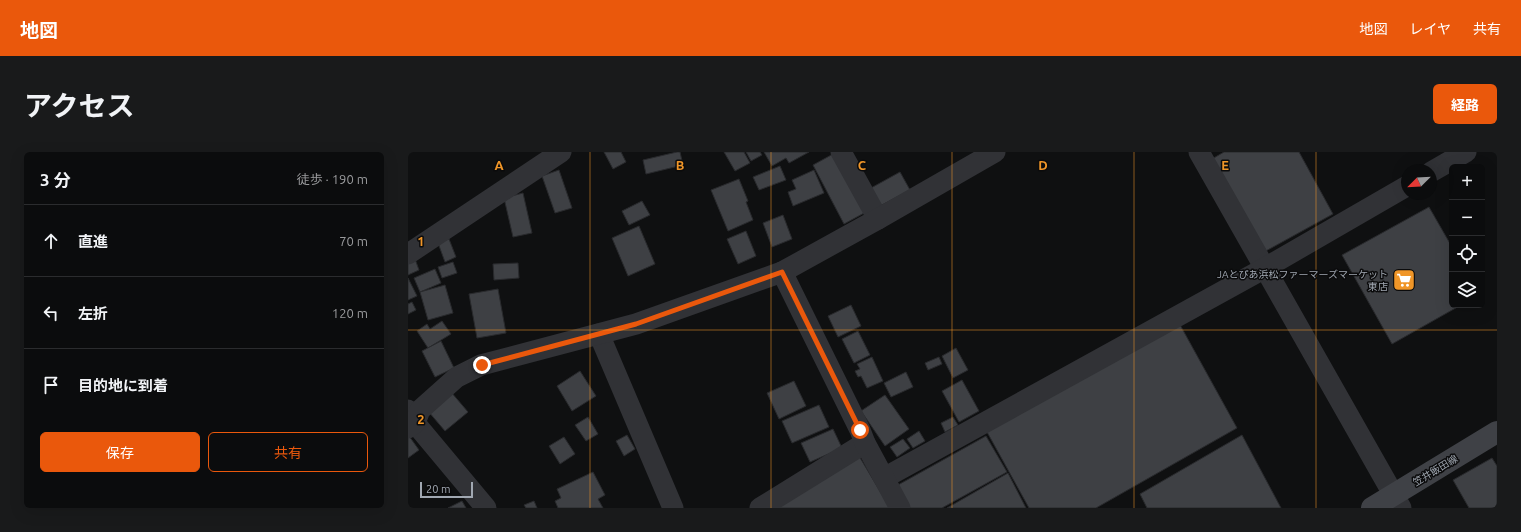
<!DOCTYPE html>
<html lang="ja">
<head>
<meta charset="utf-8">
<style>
	:root { --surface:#0b0c0d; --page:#191a1b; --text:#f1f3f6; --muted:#9a9b9d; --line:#2b2c2e; --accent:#ea580c }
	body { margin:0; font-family:Ubuntu,"Noto Sans JP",sans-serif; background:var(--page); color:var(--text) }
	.controls { position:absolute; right:12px; top:12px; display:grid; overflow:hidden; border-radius:6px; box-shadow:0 4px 16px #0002 }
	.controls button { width:36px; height:36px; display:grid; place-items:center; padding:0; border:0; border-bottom:1px solid var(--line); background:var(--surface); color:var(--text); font:20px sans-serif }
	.compass { position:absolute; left:993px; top:12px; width:36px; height:36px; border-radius:50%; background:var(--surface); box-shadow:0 4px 16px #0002; rotate:246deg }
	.scale { position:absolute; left:12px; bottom:10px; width:53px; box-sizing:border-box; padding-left:4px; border:2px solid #a1a8b2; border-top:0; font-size:11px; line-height:14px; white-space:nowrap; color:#a1a8b2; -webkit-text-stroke:3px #0b0b0c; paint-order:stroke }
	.stop { position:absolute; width:12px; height:12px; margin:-9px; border:3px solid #ea580c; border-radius:50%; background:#fff }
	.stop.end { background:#ea580c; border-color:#fff; box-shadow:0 1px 4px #0008 }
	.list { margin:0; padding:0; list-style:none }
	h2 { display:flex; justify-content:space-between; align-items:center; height:52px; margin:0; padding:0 16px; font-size:17px }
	h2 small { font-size:13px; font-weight:400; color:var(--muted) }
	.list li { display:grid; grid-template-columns:26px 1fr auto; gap:12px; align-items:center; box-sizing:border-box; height:72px; padding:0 16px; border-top:1px solid var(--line) }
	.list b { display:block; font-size:15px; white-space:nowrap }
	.list em { font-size:13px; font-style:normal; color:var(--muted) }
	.actions { display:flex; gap:8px; padding:12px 16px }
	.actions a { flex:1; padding:9px 0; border:1px solid var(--accent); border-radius:6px; text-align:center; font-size:14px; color:var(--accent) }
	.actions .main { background:var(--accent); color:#fff }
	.icon { flex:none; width:22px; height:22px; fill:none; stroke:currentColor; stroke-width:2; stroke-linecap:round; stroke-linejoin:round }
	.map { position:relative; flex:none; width:1089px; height:356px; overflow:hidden; border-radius:6px }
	header { display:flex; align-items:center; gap:24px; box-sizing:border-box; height:56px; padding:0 20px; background:var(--accent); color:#fff }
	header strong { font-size:19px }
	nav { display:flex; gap:22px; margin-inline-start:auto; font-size:14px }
	.intro { display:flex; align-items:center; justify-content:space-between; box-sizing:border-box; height:96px; padding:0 24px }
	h1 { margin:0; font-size:28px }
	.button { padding:10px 18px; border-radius:6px; background:var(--accent); color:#fff; font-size:14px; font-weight:700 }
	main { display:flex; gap:24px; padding:0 24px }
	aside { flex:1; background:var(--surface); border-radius:6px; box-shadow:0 4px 16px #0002 }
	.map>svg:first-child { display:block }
	.building { fill:#3e4044; stroke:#292a2d }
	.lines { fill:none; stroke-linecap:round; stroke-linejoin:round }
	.minor { stroke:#313236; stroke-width:21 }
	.secondary { stroke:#3f4146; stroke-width:22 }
	.route { stroke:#ea580c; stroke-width:5 }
	.grid { fill:none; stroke:#f09628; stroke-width:1; stroke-opacity:0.55 }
	.labels { text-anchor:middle; stroke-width:3; stroke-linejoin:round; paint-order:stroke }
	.poi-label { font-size:10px; fill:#a1a8b2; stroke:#0b0b0c; text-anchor:end }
	.street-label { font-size:10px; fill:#a1a8b2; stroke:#0b0b0c }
	.grid-label { font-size:13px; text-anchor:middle; font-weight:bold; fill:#f09628; stroke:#0b0b0c; stroke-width:3; stroke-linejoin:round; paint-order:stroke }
</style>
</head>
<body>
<header>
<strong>地図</strong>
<nav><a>地図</a><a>レイヤ</a><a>共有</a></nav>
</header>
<div class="intro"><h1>アクセス</h1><a class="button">経路</a></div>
<main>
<aside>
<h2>3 分<small>徒歩 · 190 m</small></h2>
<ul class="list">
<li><svg class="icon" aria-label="ahead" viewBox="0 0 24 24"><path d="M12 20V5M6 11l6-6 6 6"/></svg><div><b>直進</b></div><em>70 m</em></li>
<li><svg class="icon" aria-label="left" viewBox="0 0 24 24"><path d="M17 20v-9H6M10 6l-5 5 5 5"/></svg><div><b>左折</b></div><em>120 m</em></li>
<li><svg class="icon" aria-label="arrive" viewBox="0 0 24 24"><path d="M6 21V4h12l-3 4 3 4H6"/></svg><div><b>目的地に到着</b></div></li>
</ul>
<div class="actions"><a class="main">保存</a><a>共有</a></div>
</aside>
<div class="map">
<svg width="1089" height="356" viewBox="0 0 1089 356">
	<rect width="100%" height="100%" fill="#0f1011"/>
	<g class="building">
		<path d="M 196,0 L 213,0 L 218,10 L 205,17 Z"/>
		<path d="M 269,0 L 272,0 L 275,13 L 238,22 L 235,8 Z"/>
		<path d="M 316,0 L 336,0 L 342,11 L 327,19 Z"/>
		<path d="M 338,0 L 352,0 L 354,3 L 343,9 Z"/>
		<path d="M 356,0 L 401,0 L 381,11 L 378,6 L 364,14 Z"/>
		<path d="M 816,0 L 891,0 L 925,62 L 856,100 L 804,7 Z"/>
		<path d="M 427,1 L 458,60 L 436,72 L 405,13 Z"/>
		<path d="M 372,14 L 378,28 L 351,38 L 345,25 Z"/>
		<path d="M 151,18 L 164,56 L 147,61 L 134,24 Z"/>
		<path d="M 406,18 L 416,41 L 385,54 L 380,40 L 388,37 L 384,28 Z"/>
		<path d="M 492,20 L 502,38 L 472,54 L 463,36 Z"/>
		<path d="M 331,27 L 340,49 L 338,50 L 345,68 L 320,79 L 303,38 Z"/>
		<path d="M 115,41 L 124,81 L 105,85 L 96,46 Z"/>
		<path d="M 234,49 L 242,63 L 221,73 L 214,59 Z"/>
		<path d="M 1021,55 L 1044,95 L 1044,153 L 1053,153 L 984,192 L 934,103 Z"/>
		<path d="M 375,63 L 384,87 L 364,95 L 355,71 Z"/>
		<path d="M 231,74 L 247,112 L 220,124 L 204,86 Z"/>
		<path d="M 338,79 L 348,104 L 330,112 L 319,87 Z"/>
		<path d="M 41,87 L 48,105 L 37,110 L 30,91 Z"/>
		<path d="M 7,107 L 11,118 L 0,123 L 0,110 Z"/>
		<path d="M 45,110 L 49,121 L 34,126 L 30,115 Z"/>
		<path d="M 110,111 L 111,126 L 86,128 L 85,112 Z"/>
		<path d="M 27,117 L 33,131 L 12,140 L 6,126 Z"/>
		<path d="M 0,126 L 9,144 L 0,148 Z"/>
		<path d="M 37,133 L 45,161 L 20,168 L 12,140 Z"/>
		<path d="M 90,137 L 98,181 L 69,186 L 61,142 Z"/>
		<path d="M 4,150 L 8,158 L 0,162 L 0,152 Z"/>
		<path d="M 443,153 L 453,174 L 430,185 L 420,164 Z"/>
		<path d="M 34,169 L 43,182 L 20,196 L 9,179 L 19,172 L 22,177 Z"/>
		<path d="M 771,171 L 829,276 L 688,356 L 621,356 L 579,280 Z"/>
		<path d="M 450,179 L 462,203 L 446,211 L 434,187 Z"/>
		<path d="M 33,189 L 46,216 L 27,225 L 14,199 Z"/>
		<path d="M 548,196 L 560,218 L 545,226 L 534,204 Z"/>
		<path d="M 464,205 L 475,229 L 459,236 L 453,224 L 450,225 L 447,219 L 452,217 L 449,212 Z"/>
		<path d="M 531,205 L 534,212 L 520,218 L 517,211 Z"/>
		<path d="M 172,219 L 188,244 L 164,259 L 149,234 Z"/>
		<path d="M 498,220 L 505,235 L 483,245 L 476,231 Z"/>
		<path d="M 554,228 L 571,259 L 551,270 L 534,239 Z"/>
		<path d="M 386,229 L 398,254 L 371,267 L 359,241 Z"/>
		<path d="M 43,240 L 60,260 L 37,279 L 20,259 Z"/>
		<path d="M 477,243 L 501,277 L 477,294 L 453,259 Z"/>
		<path d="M 411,253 L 421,275 L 384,291 L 374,269 Z"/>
		<path d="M 180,265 L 190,282 L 178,289 L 167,273 Z"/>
		<path d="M 545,265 L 550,273 L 537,280 L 533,271 Z"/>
		<path d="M 425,277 L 434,296 L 402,310 L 393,291 Z"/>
		<path d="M 511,279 L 517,289 L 505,296 L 499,287 Z"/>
		<path d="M 219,283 L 227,297 L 216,304 L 208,289 Z"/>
		<path d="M 834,283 L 873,356 L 739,356 L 732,342 Z"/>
		<path d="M 1,284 L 11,298 L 0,306 L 0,285 Z"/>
		<path d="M 578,284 L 599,320 L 534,356 L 502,356 L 490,333 Z"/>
		<path d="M 156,285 L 167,302 L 152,312 L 141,294 Z"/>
		<path d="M 495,287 L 502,296 L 489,305 L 482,295 Z"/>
		<path d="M 451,304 L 482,356 L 365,356 Z"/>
		<path d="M 1084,306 L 1089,314 L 1089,356 L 1061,356 L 1045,328 Z"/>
		<path d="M 185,320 L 197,343 L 190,347 L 195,356 L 150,356 L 147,349 L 153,346 L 149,337 Z"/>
		<path d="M 600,321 L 618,356 L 539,356 Z"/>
		<path d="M 54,349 L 58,356 L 40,356 Z"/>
		<path d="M 126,349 L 129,356 L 118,356 L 116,353 Z"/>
	</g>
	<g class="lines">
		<g class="minor">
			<path d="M 433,0 L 470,67"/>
			<path d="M 791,0 L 993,356"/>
			<path d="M 1023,20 L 1058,0"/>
			<path d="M 0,102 L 153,0"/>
			<path d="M 191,182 L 265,356"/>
			<path d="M 0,258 L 7,271 L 78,356"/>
			<path d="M 0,276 L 7,271 L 12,258 L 49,225 L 73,213 L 228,172 L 374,120"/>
			<path d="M 476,326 L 857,116 L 999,34"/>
			<path d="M 352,356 L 457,291"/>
			<path d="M 492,356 L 457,291 L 452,278 L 374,120 L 470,67 L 587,0"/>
		</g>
		<path class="secondary" d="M 964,356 L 1089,280"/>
	</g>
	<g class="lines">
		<path class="route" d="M 74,213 L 228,172 L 374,120 L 452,278"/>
	</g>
	<path class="grid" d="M 182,0 L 182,356M 363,0 L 363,356M 544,0 L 544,356M 726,0 L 726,356M 908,0 L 908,356M 0,178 L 1089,178"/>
	<defs>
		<g id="supermarket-square" transform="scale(1.15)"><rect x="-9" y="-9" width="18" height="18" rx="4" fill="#f09628" stroke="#0b0b0c"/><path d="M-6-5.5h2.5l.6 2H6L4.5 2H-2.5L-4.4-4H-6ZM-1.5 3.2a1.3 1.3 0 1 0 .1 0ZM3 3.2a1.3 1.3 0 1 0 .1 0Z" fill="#fff"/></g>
	</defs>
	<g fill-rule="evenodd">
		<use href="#supermarket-square" x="996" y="128"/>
	</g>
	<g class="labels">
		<g class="poi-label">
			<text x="980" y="126">JAとぴあ浜松ファーマーズマーケット<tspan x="980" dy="12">東店</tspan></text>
		</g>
		<g class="street-label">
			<text transform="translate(1027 318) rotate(-31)" y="4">笠井飯田線</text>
		</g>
	</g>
	<g class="grid-label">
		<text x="91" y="18">A</text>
		<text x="272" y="18">B</text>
		<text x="454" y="18">C</text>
		<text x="635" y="18">D</text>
		<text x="817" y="18">E</text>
		<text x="13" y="94">1</text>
		<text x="13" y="272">2</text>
	</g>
</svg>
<div class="controls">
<button>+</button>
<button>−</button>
<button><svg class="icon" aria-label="locate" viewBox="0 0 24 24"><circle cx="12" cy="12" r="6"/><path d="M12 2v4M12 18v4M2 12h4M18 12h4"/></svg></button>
<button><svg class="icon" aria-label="layers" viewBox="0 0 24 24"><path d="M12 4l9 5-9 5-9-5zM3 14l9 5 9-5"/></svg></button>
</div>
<svg class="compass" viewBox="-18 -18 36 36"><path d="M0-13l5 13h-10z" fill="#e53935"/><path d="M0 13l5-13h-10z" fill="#9a9b9d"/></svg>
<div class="scale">20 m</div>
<div class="stop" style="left:452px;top:278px"></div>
<div class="stop end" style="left:74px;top:213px"></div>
</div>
</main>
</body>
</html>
